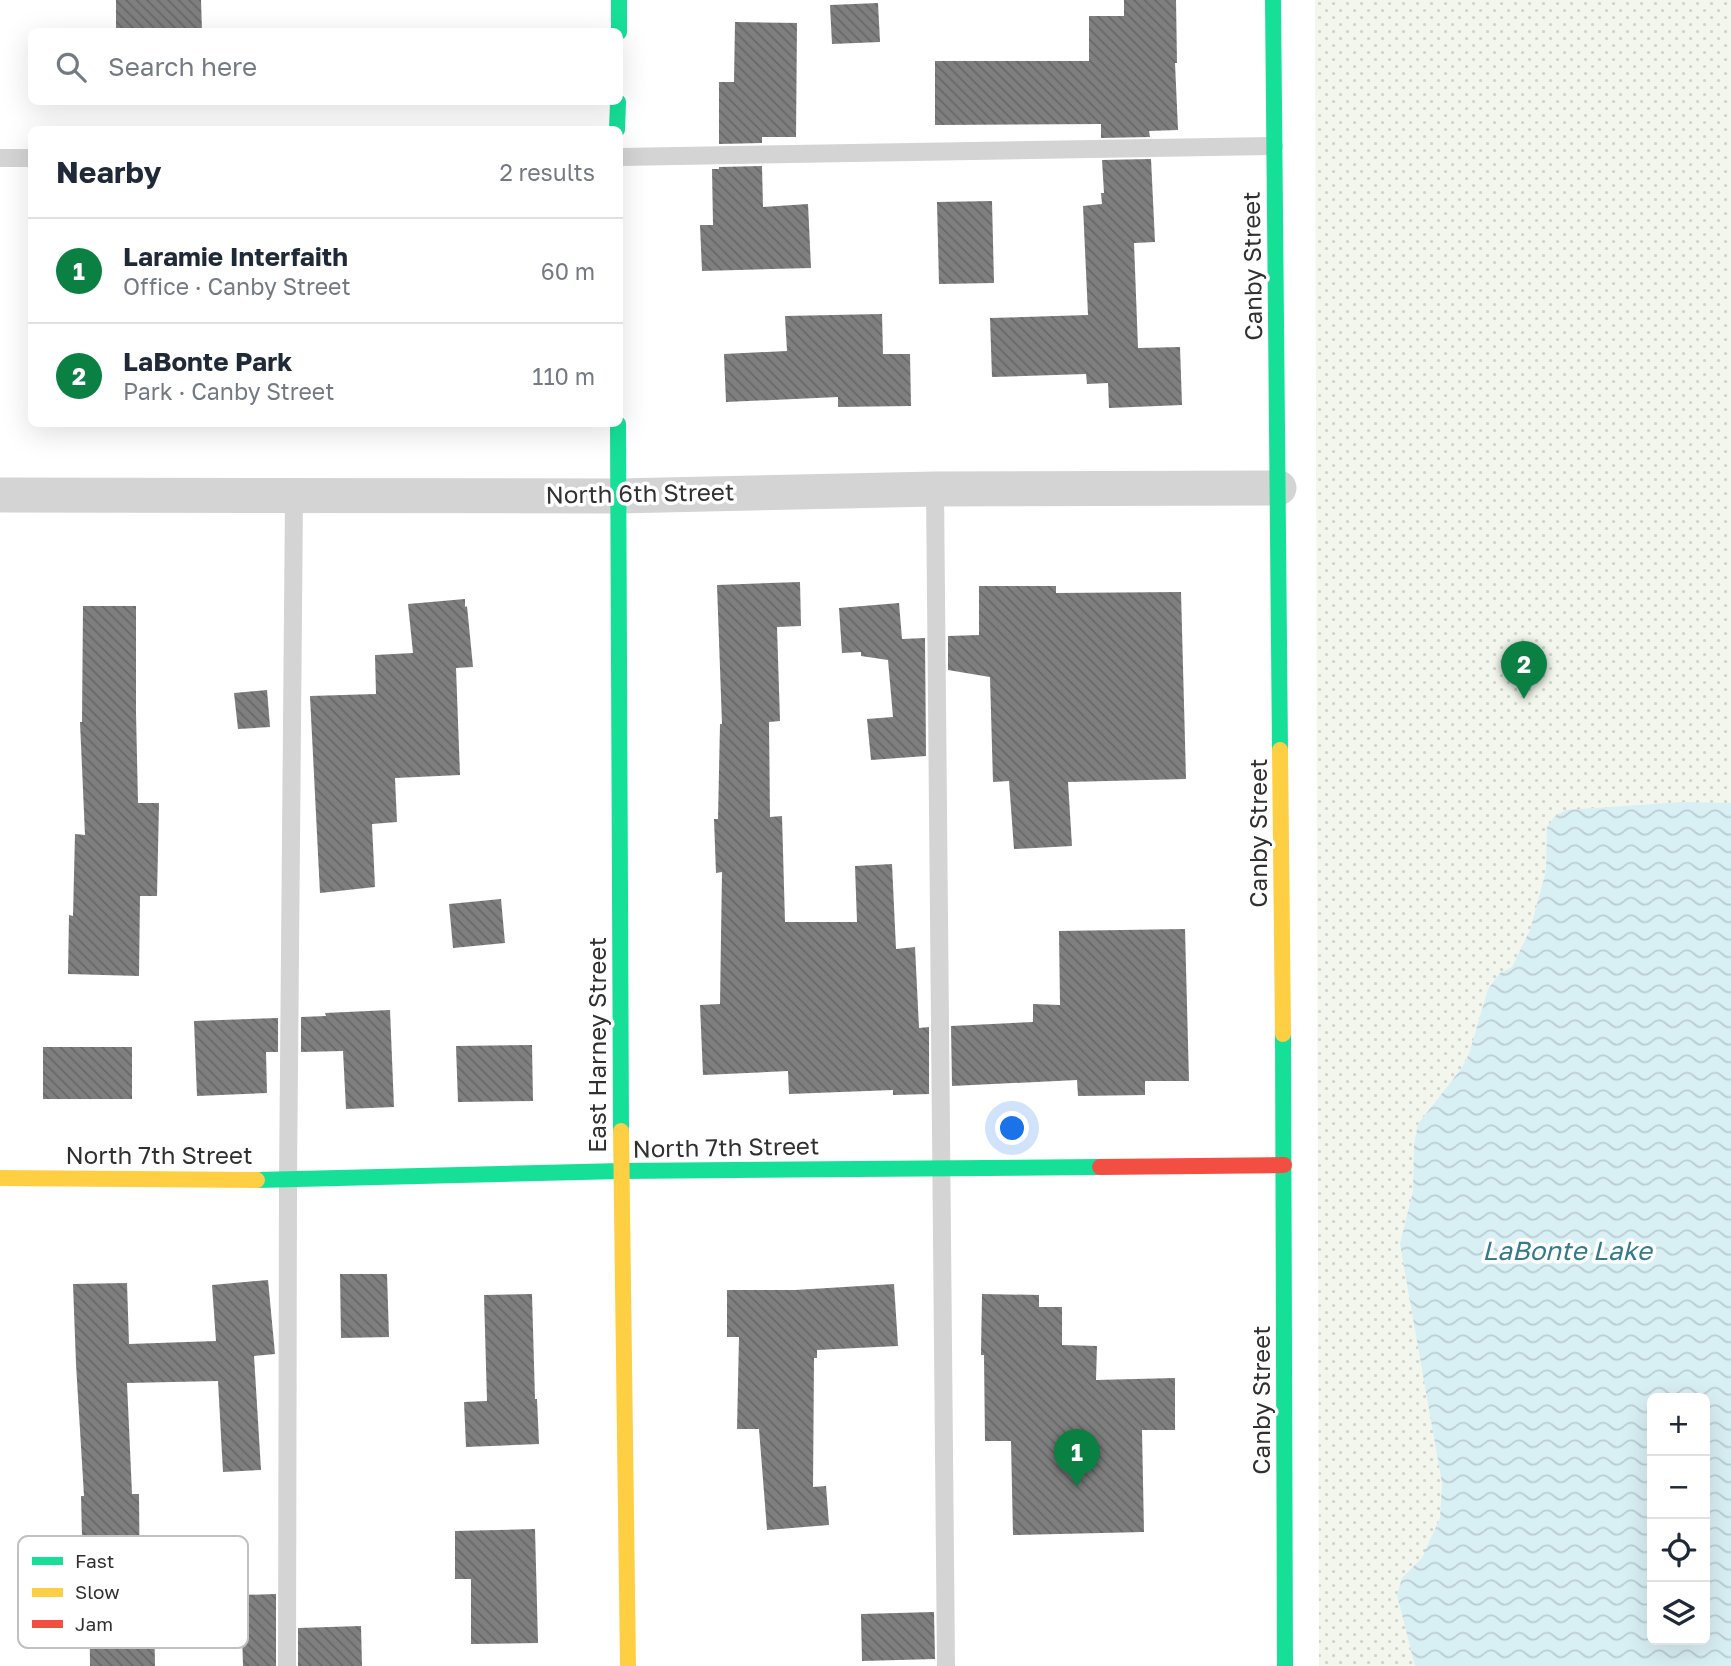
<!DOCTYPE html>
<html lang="en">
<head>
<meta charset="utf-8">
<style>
	:root { --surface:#fff; --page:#f2f2f3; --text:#1f2937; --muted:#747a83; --line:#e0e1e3; --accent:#0b8043 }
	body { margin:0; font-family:"Golos Text",sans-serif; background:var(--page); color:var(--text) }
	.controls { position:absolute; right:21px; bottom:21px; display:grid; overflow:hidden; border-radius:10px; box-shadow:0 7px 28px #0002 }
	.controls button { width:63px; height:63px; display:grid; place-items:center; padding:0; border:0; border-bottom:2px solid var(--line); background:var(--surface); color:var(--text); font:35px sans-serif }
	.you { position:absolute; left:1013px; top:1129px; width:24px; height:24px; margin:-18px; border:5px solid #fff; border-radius:50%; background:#1a73e8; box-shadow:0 0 0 10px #1a73e833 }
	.badge { display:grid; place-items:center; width:46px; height:46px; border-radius:50%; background:var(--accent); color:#fff; font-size:23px; font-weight:700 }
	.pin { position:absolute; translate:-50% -58px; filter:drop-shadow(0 2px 4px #0008) }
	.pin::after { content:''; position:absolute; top:37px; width:24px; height:21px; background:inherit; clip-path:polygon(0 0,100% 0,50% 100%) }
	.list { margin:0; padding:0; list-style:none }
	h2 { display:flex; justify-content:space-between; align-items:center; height:91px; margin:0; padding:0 28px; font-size:30px }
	h2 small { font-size:23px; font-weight:400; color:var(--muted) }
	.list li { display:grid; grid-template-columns:46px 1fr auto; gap:21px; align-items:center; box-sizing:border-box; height:105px; padding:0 28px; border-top:2px solid var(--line) }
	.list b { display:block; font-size:26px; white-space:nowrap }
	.list p { margin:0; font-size:23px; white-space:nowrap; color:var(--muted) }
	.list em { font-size:23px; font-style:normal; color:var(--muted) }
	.icon { flex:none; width:38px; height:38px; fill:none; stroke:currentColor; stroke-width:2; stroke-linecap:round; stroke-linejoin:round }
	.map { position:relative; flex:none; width:1731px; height:1666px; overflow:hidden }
	.search { position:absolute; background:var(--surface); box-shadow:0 7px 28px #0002; left:28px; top:28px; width:595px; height:77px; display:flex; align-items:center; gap:18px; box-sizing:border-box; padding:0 24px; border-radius:10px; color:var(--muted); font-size:26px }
	.panel { position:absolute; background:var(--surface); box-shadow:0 7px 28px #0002; left:28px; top:126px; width:595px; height:301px; border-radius:10px }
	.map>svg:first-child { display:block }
	.park { fill:url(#park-dots); fill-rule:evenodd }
	.water { fill:url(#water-waves); fill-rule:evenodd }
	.building { fill:url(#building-back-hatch) }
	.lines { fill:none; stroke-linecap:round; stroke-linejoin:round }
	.lane { stroke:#d4d4d4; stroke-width:18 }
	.street { stroke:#d4d4d4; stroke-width:35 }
	.fast { stroke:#16e098; stroke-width:16 }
	.slow { stroke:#ffcf43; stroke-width:16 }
	.jam { stroke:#f24e42; stroke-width:16 }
	.labels { text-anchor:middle; stroke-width:7; stroke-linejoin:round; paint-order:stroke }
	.street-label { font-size:24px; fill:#303030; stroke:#fff }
	.water-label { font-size:26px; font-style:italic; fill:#337b8b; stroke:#fff }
	.key { fill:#fff; stroke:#c1c1c1; stroke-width:2 }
	.key-label { font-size:19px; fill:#303030 }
</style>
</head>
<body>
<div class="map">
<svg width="1731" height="1666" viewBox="0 0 1731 1666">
	<defs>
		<pattern id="park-dots" width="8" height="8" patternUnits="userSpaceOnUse" patternTransform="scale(1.75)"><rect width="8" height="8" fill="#f3f6ec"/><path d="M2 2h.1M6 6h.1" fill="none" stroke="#d1d3cb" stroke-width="1.8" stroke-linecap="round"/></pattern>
		<pattern id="water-waves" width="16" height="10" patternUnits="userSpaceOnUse" patternTransform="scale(1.75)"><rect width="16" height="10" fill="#d8eff4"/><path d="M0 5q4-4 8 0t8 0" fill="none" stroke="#bacdd2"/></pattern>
		<pattern id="building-back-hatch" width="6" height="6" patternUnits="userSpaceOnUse" patternTransform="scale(1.75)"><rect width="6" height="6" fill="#7f7f7f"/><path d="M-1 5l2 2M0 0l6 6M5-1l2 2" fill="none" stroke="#686868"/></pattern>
	</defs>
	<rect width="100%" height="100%" fill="#fff"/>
	<path class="park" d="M 1315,0 L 1731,0 L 1731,1666 L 1319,1666 ZM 1652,1398 L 1705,1398 L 1705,1640 L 1652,1640 Z"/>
	<path class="water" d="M 1683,802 L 1731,803 L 1731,1666 L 1415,1666 L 1397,1595 L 1402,1578 L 1422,1558 L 1440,1518 L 1442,1483 L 1400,1244 L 1413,1191 L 1414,1145 L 1418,1124 L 1461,1069 L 1469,1054 L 1488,989 L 1500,973 L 1512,967 L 1530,930 L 1546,871 L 1547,827 L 1555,816 L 1566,810 ZM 1652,1398 L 1705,1398 L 1705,1640 L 1652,1640 Z"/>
	<g class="building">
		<path d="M 116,0 L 201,0 L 202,32 L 116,32 Z"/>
		<path d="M 1124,0 L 1176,0 L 1177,63 L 1175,63 L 1178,130 L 1149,131 L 1150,137 L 1101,138 L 1101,124 L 935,125 L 935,61 L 1089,61 L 1089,16 L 1124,16 Z"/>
		<path d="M 878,3 L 880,42 L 832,44 L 830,5 Z"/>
		<path d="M 735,22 L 797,23 L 796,137 L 762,137 L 762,143 L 719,144 L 719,82 L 734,82 Z"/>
		<path d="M 1151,159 L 1155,242 L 1134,243 L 1138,348 L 1180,347 L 1182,405 L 1109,408 L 1108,383 L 1087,384 L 1086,374 L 992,377 L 990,318 L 1088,315 L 1083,206 L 1102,204 L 1101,193 L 1104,193 L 1102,160 Z"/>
		<path d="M 762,166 L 763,207 L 808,204 L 811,268 L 702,271 L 700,225 L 713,225 L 712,169 L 719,169 L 719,167 Z"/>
		<path d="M 992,201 L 994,283 L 939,284 L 937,202 Z"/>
		<path d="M 882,314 L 883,354 L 910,354 L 911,406 L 838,407 L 838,397 L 726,402 L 724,354 L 787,351 L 785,316 Z"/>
		<path d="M 800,582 L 801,626 L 777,627 L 780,721 L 769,722 L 770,817 L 782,816 L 785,922 L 857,922 L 855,866 L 892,864 L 896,949 L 915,947 L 919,1028 L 929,1027 L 929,1094 L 893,1095 L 893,1090 L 789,1094 L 788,1071 L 703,1075 L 700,1005 L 720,1004 L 722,872 L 716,873 L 714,819 L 718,819 L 720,724 L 722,724 L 717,585 Z"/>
		<path d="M 979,586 L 1056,586 L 1056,593 L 1181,592 L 1186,779 L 1068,782 L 1072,846 L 1014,849 L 1009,781 L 993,782 L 990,677 L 948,670 L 948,636 L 979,635 Z"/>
		<path d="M 465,599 L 465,607 L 467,606 L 473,667 L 456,668 L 460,775 L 395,778 L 397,822 L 372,824 L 375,887 L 320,893 L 310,696 L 376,694 L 375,655 L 413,653 L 408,604 Z"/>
		<path d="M 899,603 L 902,639 L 925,638 L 926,756 L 871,760 L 867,719 L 893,717 L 888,660 L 861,656 L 861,652 L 842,653 L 839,608 Z"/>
		<path d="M 83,606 L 136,606 L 136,713 L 138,803 L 159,803 L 157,896 L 140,896 L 139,976 L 68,974 L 69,915 L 73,916 L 75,834 L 85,835 L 80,722 L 82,722 Z"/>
		<path d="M 267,690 L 270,727 L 238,729 L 234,693 Z"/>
		<path d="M 501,899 L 505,943 L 453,948 L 449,904 Z"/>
		<path d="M 1185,929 L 1189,1081 L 1145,1081 L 1145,1095 L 1078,1096 L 1077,1080 L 952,1086 L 951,1026 L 1033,1022 L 1033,1004 L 1060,1005 L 1059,931 Z"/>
		<path d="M 390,1010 L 394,1107 L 346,1109 L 343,1051 L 301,1052 L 301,1017 L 326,1016 L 325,1013 Z"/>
		<path d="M 278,1018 L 278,1052 L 266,1052 L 267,1093 L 197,1096 L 194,1021 Z"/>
		<path d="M 532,1045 L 533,1101 L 458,1102 L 456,1046 Z"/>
		<rect x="43" y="1047" width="89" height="52"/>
		<path d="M 340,1274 L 387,1274 L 389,1337 L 341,1338 Z"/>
		<path d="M 268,1280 L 275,1354 L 254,1356 L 261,1470 L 223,1472 L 218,1381 L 127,1383 L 132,1494 L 139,1494 L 140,1611 L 154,1611 L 155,1666 L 90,1666 L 89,1575 L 83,1575 L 81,1496 L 84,1496 L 76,1364 L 73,1284 L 127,1283 L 129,1344 L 216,1341 L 212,1285 Z"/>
		<path d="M 894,1284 L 898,1346 L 817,1350 L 817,1358 L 814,1358 L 813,1487 L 826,1486 L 829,1525 L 767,1530 L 759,1429 L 737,1429 L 739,1337 L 727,1337 L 727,1290 L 795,1290 Z"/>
		<path d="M 532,1294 L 535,1399 L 537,1399 L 539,1444 L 466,1447 L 464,1402 L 487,1401 L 484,1295 Z"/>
		<path d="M 982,1294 L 1039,1295 L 1039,1307 L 1062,1307 L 1062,1345 L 1097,1346 L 1096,1380 L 1175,1378 L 1175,1430 L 1142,1430 L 1144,1532 L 1013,1535 L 1011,1441 L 985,1441 L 984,1355 L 981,1355 Z"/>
		<path d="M 535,1529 L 538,1643 L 471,1644 L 471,1579 L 455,1579 L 455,1531 Z"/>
		<path d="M 276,1594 L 276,1666 L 243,1666 L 241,1595 Z"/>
		<path d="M 934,1612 L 935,1659 L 862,1661 L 861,1614 Z"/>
		<path d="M 361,1626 L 362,1666 L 298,1666 L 298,1628 Z"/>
	</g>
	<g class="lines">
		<g class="lane">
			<path d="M 620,157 L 1274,146"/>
			<path d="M 0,158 L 32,158"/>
			<path d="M 935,489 L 946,1666"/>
			<path d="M 287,1666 L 288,1180 L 294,497"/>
		</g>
		<path class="street" d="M 0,495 L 618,496 L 935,489 L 1279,488"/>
		<g class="fast">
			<path d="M 619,0 L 619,32"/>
			<path d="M 1273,0 L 1280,750"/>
			<path d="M 617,130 L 618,102"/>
			<path d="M 618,424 L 621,1131"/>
			<path d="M 1283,1034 L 1285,1666"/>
			<path d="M 257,1180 L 621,1171 L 1100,1167"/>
		</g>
		<g class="slow">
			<path d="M 1280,750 L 1283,1034"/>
			<path d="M 621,1131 L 628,1666"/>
			<path d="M 0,1178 L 257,1180"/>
		</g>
		<path class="jam" d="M 1100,1167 L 1284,1165"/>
	</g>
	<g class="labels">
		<g class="street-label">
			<text transform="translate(1253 266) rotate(-91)" y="8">Canby Street</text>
			<text transform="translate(640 494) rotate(-1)" y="8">North 6th Street</text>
			<text transform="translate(1259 833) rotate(-90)" y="8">Canby Street</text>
			<text transform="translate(598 1045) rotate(-90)" y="8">East Harney Street</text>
			<text transform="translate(726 1148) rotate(-1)" y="8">North 7th Street</text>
			<text x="159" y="1164">North 7th Street</text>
			<text transform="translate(1262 1400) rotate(-90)" y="8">Canby Street</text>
		</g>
		<g class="water-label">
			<text x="1567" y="1260">LaBonte Lake</text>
		</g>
	</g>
	<rect x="18" y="1536" width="230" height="112" rx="10" class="key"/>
	<rect x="32" y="1557" width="31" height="8" fill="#16e098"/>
	<rect x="32" y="1588" width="31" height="9" fill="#ffcf43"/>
	<rect x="32" y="1620" width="31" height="8" fill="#f24e42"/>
	<g class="key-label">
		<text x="75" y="1568">Fast</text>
		<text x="75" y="1599">Slow</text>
		<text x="75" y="1631">Jam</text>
	</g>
</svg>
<div class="controls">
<button>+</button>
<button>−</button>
<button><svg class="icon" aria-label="locate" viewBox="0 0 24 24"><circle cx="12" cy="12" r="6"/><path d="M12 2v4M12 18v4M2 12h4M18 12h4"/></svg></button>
<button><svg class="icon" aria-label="layers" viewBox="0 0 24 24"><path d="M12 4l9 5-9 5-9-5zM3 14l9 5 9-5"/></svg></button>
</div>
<div class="you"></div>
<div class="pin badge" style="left:1077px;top:1487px">1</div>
<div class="pin badge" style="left:1524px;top:699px">2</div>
<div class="search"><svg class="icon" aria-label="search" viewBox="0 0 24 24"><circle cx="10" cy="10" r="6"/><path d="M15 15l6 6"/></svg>Search here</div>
<section class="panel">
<h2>Nearby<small>2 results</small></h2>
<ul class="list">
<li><span class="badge">1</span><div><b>Laramie Interfaith</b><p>Office · Canby Street</p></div><em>60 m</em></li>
<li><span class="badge">2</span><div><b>LaBonte Park</b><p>Park · Canby Street</p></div><em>110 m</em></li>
</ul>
</section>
</div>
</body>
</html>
